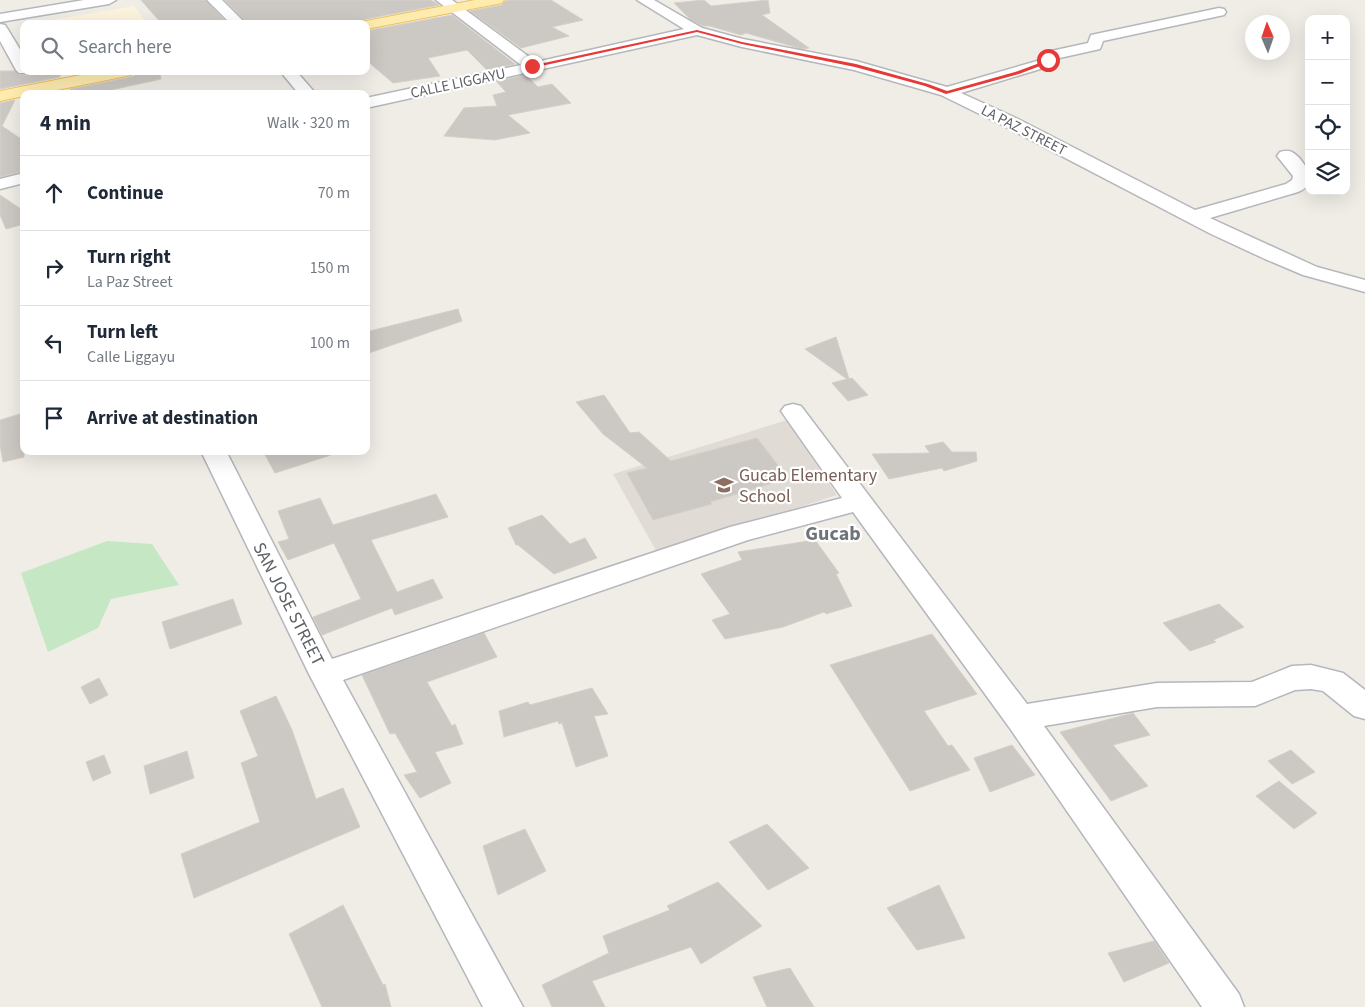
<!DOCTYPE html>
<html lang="en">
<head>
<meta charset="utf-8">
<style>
	:root { --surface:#fff; --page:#f6f6f7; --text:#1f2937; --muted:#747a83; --line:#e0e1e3 }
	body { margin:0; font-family:"Source Sans 3",sans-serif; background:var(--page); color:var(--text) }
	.controls { position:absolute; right:15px; top:15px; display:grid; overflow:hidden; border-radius:10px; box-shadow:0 5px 20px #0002 }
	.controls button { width:45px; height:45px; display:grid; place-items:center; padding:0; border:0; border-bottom:1px solid var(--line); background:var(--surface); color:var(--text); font:25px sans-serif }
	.compass { position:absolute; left:1245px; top:15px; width:45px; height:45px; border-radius:50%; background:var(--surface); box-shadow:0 5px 20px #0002; rotate:358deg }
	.stop { position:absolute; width:15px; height:15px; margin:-11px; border:4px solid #e73936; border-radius:50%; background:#fff }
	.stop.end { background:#e73936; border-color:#fff; box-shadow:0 1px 5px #0008 }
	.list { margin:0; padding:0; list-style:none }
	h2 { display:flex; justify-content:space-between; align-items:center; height:65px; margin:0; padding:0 20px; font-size:21px }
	h2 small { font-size:16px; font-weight:400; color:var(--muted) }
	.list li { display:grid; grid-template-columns:32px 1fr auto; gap:15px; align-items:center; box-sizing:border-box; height:75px; padding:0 20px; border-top:1px solid var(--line) }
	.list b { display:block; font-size:19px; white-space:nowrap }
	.list p { margin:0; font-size:16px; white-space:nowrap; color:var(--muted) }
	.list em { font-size:16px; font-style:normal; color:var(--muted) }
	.icon { flex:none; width:28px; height:28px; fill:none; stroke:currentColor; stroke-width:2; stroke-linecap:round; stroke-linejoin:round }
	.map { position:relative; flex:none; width:1365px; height:1007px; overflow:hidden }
	.search { position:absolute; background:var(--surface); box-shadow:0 5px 20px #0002; left:20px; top:20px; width:350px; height:55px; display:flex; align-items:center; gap:12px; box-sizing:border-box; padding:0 18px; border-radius:10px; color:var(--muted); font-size:19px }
	.panel { position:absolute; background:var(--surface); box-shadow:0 5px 20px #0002; left:20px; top:90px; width:350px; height:365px; border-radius:10px }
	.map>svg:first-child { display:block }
	.commercial { fill:#fdf4de }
	.education { fill:#e0dcd5 }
	.green { fill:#c6e7c4 }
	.building { fill:#ccc8c4; stroke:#d5cfc5 }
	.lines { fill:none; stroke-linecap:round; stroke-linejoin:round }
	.minor-casing { stroke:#b4b7bb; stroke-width:3 }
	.major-casing { stroke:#efbf60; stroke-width:2 }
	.minor { fill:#fff; fill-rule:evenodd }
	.major { fill:#feecae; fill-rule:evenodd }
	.route { fill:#e73936 }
	.labels { text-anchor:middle; stroke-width:4.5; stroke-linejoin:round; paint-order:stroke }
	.far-street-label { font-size:15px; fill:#5e6266; stroke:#fff }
	.education-label { font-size:18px; fill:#785e54; stroke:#fff; text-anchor:start }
	.street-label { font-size:18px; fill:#5e6266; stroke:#fff }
	.quarter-label { font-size:20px; font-weight:bold; fill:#6f7478; stroke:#fff }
</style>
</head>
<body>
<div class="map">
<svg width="1365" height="1007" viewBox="0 0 1365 1007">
	<rect width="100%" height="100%" fill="#f0ede7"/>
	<path class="commercial" d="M 134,6 L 148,24 L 28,24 Z"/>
	<path class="education" d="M 787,420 L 837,495 L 658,554 L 613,474 Z"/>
	<path class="green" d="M 107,541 L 152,544 L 179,585 L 111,599 L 98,628 L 48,652 L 21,573 Z"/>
	<g class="building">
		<path d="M 141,0 L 205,0 L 228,24 L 162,24 Z"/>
		<path d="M 225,0 L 431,0 L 439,5 L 366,19 L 357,24 L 248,24 Z"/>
		<path d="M 512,0 L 551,0 L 583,20 L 552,27 L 569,36 L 521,48 L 470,11 L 502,5 L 505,1 Z"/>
		<path d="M 704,0 L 711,6 L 768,0 L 770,13 L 762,15 L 809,48 L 802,49 L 746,33 L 741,35 L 710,26 L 703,26 L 691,20 L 674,3 Z"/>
		<path d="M 452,15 L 515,64 L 487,70 L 467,50 L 428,58 L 440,76 L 393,83 L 366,60 L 366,31 Z"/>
		<path d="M 0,71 L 15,71 L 19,75 L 29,75 L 33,71 L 59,71 L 60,77 L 0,89 Z"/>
		<path d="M 137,71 L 160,71 L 161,79 L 93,94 L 70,94 L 70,89 L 127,78 L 134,76 Z"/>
		<path d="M 526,75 L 538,87 L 552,84 L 571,103 L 508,115 L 530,133 L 495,140 L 444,136 L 464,108 L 497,106 L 493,95 L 506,92 L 496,81 Z"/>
		<path d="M 15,100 L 2,126 L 24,141 L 24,171 L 0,177 L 0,103 Z"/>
		<path d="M 0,195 L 24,211 L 24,224 L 6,229 L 0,215 Z"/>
		<path d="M 458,309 L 462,321 L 366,354 L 366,332 Z"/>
		<path d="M 836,337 L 849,379 L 852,378 L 868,395 L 848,401 L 832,383 L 847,379 L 805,349 Z"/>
		<path d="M 604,395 L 630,433 L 639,432 L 671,461 L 757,438 L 787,477 L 781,478 L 783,480 L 710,502 L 712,504 L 653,520 L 627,473 L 647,468 L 603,434 L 576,402 Z"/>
		<path d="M 20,414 L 24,425 L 24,457 L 3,462 L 0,445 L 0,420 Z"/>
		<path d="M 943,442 L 952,452 L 976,452 L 977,461 L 944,471 L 942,468 L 889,479 L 872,454 L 930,453 L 925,446 Z"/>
		<path d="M 263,451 L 331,451 L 331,455 L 275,473 Z"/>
		<path d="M 436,494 L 448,517 L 371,540 L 397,592 L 433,579 L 443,598 L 395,615 L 392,608 L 322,635 L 313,617 L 361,599 L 334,543 L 288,560 L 278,542 L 289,539 L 278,511 L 320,498 L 333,525 Z"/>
		<path d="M 542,515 L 570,544 L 585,538 L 597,558 L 554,574 L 518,545 L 516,545 L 508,528 Z"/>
		<path d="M 815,540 L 839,573 L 836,574 L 852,606 L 826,614 L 824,612 L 783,627 L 725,639 L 712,620 L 730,614 L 701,574 L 742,560 L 738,552 Z"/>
		<path d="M 233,599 L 242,624 L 170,649 L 162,622 Z"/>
		<path d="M 1219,604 L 1244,627 L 1213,640 L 1216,642 L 1190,651 L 1163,623 Z"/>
		<path d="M 484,633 L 497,657 L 427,682 L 452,726 L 455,724 L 463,744 L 435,752 L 451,783 L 420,798 L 404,775 L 417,772 L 395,733 L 390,734 L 362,675 Z"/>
		<path d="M 932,634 L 977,694 L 924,711 L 948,746 L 952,745 L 970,770 L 910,791 L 830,665 Z"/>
		<path d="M 99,678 L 108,695 L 90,704 L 81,687 Z"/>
		<path d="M 592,688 L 608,714 L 594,716 L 608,756 L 576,767 L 562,723 L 559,724 L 558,721 L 504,737 L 499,711 L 528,702 L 530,705 Z"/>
		<path d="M 276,696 L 292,730 L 316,799 L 343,788 L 360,827 L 194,898 L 181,854 L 260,822 L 241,763 L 258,756 L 240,711 Z"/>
		<path d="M 1133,713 L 1150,735 L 1113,745 L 1148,786 L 1111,801 L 1060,732 Z"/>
		<path d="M 1012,745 L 1035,775 L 990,792 L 974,758 Z"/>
		<path d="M 1291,750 L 1315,772 L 1292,784 L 1268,761 Z"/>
		<path d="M 187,751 L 194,778 L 150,794 L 144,766 Z"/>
		<path d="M 104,755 L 111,773 L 93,781 L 86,762 Z"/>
		<path d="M 1279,781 L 1317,813 L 1294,829 L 1256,796 Z"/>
		<path d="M 767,824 L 809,868 L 768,890 L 729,842 Z"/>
		<path d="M 525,829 L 546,871 L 498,895 L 483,846 Z"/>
		<path d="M 718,882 L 762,926 L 701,964 L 691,947 L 592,981 L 605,1007 L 552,1007 L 542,985 L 609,953 L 603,936 L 670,910 L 667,906 Z"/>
		<path d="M 939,885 L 965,938 L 917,950 L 887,908 Z"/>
		<path d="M 343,905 L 383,985 L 385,984 L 391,1007 L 322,1007 L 289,934 Z"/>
		<path d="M 1154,941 L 1169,963 L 1124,982 L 1108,953 Z"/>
		<path d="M 790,968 L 814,1007 L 767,1007 L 753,977 Z"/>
	</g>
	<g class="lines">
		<g class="minor-casing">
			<g id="minor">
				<path d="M 84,0 L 116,0 L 109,4 L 0,22 L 0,14 Z"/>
				<path d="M 207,0 L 222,0 L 246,24 L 231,24 Z"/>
				<path d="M 436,0 L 452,0 L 536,62 L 684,29 L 637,0 L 654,0 L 702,28 L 743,39 L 856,61 L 947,87 L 1037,61 L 1039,60 L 1042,53 L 1088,43 L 1091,35 L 1219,8 L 1224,9 L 1226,12 L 1224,15 L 1103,41 L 1100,49 L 1055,59 L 1052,65 L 1047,67 L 961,93 L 1016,118 L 1195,210 L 1286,184 L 1292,180 L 1293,176 L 1277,156 L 1280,152 C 1284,151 1288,150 1292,152 C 1301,157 1313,174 1308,184 C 1307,188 1302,190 1298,192 L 1210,218 L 1317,267 L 1365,280 L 1365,292 L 1303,275 L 1265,259 L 1211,234 L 1004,126 L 941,95 L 854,70 L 742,47 L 697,35 L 366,108 L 366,98 L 521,65 Z"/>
				<path d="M 0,24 L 5,25 L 7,28 L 24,56 L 24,71 L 31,71 L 29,73 L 19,73 L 16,70 L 0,41 Z"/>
				<path d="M 280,71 L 296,71 L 316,94 L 299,94 Z"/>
				<path d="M 24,173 L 24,183 L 0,189 L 0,179 Z"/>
				<path d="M 793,404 L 801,406 L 1027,704 L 1157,683 L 1252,682 L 1292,666 L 1311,665 L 1343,673 L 1365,690 L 1365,719 L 1354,716 L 1323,691 L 1311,689 L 1295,690 L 1255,706 L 1157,707 L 1044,726 L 1239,994 L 1244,1007 L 1202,1007 L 1009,727 L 853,512 L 748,540 L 343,680 L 523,1007 L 483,1007 L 309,674 L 201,451 L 226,451 L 332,659 L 730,527 L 842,498 L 781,411 L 785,406 Z"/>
			</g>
		</g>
		<g class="major-casing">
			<g id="major">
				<path d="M 475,0 L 504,0 L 502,3 L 497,4 L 366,29 L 366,24 L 359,24 L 366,21 Z"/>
				<path d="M 101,71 L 135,71 L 133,74 L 127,76 L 37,94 L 24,94 L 24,96 L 0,101 L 0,91 Z"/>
			</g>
		</g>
		<use href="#minor" class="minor"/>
		<use href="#major" class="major"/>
	</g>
	<path class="route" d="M 697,30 L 742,42 L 856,64 L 928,84 L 947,91 L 1015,72 L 1045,61 L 1046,59 L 1050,60 L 1048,63 L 1019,74 L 946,94 L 925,86 L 855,67 L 742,44 L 697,32 L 532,68 L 530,66 Z"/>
	<defs>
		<g id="school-bare" transform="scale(1.5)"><path d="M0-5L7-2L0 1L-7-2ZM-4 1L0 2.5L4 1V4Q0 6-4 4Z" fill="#8d6e63" stroke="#fff" stroke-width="2.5" paint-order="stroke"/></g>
	</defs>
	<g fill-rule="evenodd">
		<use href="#school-bare" x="724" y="485"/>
	</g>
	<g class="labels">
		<g class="far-street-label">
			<text transform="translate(458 83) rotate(-12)" y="5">CALLE LIGGAYU</text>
			<text transform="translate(1024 130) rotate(27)" y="5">LA PAZ STREET</text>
		</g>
		<g class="education-label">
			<text x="739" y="481">Gucab Elementary<tspan x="739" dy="21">School</tspan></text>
		</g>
		<g class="street-label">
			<text transform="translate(289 604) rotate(63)" y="6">SAN JOSE STREET</text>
		</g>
		<g class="quarter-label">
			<text x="833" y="540">Gucab</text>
		</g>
	</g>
</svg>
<div class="controls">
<button>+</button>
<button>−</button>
<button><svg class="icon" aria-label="locate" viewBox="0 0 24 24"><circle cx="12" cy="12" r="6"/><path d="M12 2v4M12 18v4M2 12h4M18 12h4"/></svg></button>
<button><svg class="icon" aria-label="layers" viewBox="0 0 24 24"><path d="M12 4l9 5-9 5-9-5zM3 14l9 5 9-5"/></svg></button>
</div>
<svg class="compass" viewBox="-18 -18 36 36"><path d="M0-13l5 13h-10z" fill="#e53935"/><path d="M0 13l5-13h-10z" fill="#747a83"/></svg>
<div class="stop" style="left:1048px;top:60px"></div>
<div class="stop end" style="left:532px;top:66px"></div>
<div class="search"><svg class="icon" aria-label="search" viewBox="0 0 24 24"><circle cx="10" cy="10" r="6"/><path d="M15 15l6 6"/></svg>Search here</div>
<section class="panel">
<h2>4 min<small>Walk · 320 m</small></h2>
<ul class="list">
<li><svg class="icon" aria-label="ahead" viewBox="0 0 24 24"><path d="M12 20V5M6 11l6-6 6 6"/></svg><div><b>Continue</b></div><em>70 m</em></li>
<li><svg class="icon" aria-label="right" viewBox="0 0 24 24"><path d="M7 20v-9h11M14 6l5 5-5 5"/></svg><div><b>Turn right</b><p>La Paz Street</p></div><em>150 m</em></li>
<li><svg class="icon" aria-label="left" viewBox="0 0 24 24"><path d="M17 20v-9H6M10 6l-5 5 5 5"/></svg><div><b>Turn left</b><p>Calle Liggayu</p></div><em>100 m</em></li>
<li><svg class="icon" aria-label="arrive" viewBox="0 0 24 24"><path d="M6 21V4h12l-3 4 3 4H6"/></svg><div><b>Arrive at destination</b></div></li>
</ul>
</section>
</div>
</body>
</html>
